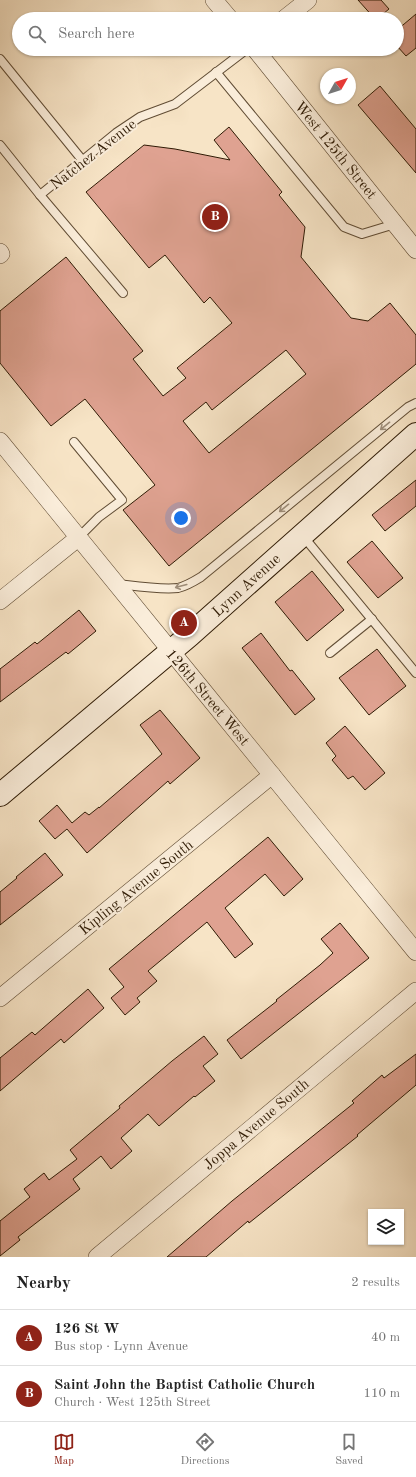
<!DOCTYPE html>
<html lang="en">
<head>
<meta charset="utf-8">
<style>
	:root { --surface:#fff; --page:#f6f6f6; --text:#222; --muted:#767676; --line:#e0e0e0; --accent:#8f2418 }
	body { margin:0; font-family:"Old Standard TT",serif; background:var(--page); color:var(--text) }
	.controls { position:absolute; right:12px; bottom:12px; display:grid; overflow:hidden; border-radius:0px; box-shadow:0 1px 3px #0004 }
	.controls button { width:36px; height:36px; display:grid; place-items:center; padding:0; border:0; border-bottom:1px solid var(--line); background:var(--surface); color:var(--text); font:20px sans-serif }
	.compass { position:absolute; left:320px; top:68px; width:36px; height:36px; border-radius:50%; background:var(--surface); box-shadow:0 1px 3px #0004; rotate:51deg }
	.you { position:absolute; left:181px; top:518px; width:14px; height:14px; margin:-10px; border:3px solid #fff; border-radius:50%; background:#1a73e8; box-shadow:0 0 0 6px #1a73e833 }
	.badge { display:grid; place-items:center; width:26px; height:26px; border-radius:50%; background:var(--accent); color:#fff; font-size:13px; font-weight:700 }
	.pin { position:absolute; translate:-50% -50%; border:2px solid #fff; box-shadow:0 1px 4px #0006 }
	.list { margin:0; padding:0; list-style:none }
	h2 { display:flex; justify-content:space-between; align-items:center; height:52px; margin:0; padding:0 16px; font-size:17px }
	h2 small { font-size:13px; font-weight:400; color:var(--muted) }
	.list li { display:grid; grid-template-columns:26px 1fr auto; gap:12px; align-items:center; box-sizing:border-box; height:56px; padding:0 16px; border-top:1px solid var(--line) }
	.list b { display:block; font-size:15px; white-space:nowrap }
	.list p { margin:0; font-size:13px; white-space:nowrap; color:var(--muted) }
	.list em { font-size:13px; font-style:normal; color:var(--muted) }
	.icon { flex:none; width:22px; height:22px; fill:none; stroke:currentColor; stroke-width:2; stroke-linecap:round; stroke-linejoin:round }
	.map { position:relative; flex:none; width:416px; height:1257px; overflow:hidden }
	.search { position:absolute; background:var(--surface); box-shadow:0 1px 3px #0004; left:12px; right:12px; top:12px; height:44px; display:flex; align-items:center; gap:10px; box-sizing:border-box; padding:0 14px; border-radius:22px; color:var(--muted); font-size:15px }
	.sheet { height:164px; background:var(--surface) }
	nav { display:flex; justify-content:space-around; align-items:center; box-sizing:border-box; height:56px; border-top:1px solid var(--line); background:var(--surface); font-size:11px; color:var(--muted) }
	nav a { display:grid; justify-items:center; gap:2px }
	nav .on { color:var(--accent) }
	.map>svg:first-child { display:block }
	.building { fill:#dfa291; stroke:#2f1b05; fill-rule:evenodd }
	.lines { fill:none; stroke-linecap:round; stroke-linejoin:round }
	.service-casing { stroke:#614d35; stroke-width:10 }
	.minor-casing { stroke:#614d35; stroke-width:18 }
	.secondary-casing { stroke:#2f1b05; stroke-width:24 }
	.service { stroke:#faedda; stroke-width:8 }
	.minor { stroke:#faedda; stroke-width:17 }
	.secondary { stroke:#faedda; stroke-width:22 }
	.oneway { stroke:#9f8e7a }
	.labels { text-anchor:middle; stroke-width:4; stroke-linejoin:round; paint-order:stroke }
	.street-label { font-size:15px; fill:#2f1b05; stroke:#faedda }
</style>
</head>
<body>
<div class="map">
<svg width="416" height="1257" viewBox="0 0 416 1257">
	<rect width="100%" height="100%" fill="#f7e4c6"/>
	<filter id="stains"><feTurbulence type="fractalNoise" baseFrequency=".005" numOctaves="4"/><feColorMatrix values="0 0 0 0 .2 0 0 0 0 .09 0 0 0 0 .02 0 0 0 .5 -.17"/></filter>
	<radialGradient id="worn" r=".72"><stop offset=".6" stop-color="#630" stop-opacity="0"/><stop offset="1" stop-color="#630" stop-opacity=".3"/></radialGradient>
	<g class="building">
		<path d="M 358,0 L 381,0 L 389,9 L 377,19 L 375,19 Z"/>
		<path d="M 416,14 L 416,48 L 406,56 L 397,46 L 397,30 Z"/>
		<path d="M 380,86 L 416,129 L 416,173 L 358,105 Z"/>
		<path d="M 229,127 L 282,192 L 279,195 L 305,227 L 301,257 L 351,318 L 368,321 L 390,303 L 416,335 L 416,364 L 169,566 L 123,510 L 155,485 L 85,399 L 51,426 L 0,363 L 0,311 L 66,257 L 143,351 L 133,359 L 163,396 L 186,378 L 177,368 L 232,323 L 210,297 L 204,303 L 165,255 L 149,268 L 86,192 L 144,145 L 175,149 L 230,160 L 214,140 ZM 286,350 L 306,374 L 209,453 L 183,421 L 206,402 L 212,410 Z"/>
		<path d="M 416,480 L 416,506 L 385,531 L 372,515 Z"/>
		<path d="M 372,541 L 403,578 L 378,598 L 347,562 Z"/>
		<path d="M 312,571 L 344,610 L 307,641 L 275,602 Z"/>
		<path d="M 79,610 L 96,631 L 68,654 L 66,652 L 0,702 L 0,669 L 35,642 L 37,644 Z"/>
		<path d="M 261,633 L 290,671 L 292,670 L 315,699 L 295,715 L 242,648 Z"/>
		<path d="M 377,649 L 406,686 L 369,715 L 339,678 Z"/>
		<path d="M 160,710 L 200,758 L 170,784 L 168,781 L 87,853 L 67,829 L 55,839 L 39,821 L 57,805 L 72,823 L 85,812 L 89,815 L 99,807 L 99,808 L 162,754 L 140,725 Z"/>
		<path d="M 345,726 L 385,773 L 365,790 L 353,776 L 348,779 L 332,760 L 336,756 L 326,743 Z"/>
		<path d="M 268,837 L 303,879 L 284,896 L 265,874 L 225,908 L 253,944 L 235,958 L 207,922 L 148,971 L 157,981 L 137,998 L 140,1002 L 125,1015 L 111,998 L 124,987 L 109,969 Z"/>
		<path d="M 45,853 L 63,875 L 0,925 L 0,892 L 17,878 L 16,877 Z"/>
		<path d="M 340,923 L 369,958 L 241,1059 L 227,1040 L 277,1001 L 276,1000 L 320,965 L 333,953 L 321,939 Z"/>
		<path d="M 88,989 L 104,1008 L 64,1043 L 61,1039 L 0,1091 L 0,1058 L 32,1032 L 35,1035 Z"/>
		<path d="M 204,1036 L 218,1054 L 203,1066 L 215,1081 L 195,1097 L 194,1096 L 159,1126 L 148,1114 L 121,1138 L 132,1151 L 111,1169 L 101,1156 L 73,1179 L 80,1189 L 18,1237 L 20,1240 L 0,1256 L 0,1221 L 30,1197 L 24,1189 L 44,1173 L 49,1180 L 77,1159 L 70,1150 L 120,1108 L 119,1106 L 172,1061 Z"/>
		<path d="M 416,1054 L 416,1085 L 357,1135 L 358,1136 L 249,1223 L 248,1221 L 206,1257 L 167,1257 L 232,1201 L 354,1103 L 352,1101 L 382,1075 L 384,1078 Z"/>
	</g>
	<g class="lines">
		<g class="service-casing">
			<g id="service">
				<path d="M 0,59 L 83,161"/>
				<path d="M 216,72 L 344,227 L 362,234 L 395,224"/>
				<path d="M 0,145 L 40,195 L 123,293"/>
				<path d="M 40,195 L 116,133 L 140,117 L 175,104 L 247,49"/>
				<path d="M 74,442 L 122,500 L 99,517 L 78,538"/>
				<path d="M 303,536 L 416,673"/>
				<path d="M 118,584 C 135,586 161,590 178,588 C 186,586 193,582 201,577 L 408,407 L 416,403"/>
				<path d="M 330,653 L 372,619"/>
			</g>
		</g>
		<g class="minor-casing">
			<g id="minor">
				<path d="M 214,0 L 230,19"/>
				<path d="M 284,19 L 308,0"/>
				<path d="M 255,49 L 416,250"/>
				<path d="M 0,252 L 1,254 L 0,255"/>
				<path d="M 0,441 C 138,612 278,781 416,952"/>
				<path d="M 0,601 L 78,538"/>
				<path d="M 0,998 L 272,775"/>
				<path d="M 97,1257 L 416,991"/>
			</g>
		</g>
		<g class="secondary-casing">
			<path id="secondary" d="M 0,795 L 190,635 L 416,434"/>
		</g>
		<use href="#service" class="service"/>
		<use href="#minor" class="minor"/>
		<use href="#secondary" class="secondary"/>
	</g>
	<defs><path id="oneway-shaft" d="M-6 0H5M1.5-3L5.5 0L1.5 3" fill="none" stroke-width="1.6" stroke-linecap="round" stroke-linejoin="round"/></defs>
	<g class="oneway">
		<use href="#oneway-shaft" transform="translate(385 426) rotate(141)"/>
		<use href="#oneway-shaft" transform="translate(284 508) rotate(141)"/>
		<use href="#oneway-shaft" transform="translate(181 586) rotate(165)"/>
	</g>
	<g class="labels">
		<g class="street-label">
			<text transform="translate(336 150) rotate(51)" y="5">West 125th Street</text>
			<text transform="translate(93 154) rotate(-38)" y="5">Natchez Avenue</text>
			<text transform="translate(246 585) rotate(-42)" y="5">Lynn Avenue</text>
			<text transform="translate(208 697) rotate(50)" y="5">126th Street West</text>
			<text transform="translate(136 887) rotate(-39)" y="5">Kipling Avenue South</text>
			<text transform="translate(256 1124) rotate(-40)" y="5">Joppa Avenue South</text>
		</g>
	</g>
	<rect width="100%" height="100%" filter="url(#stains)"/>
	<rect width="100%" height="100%" fill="url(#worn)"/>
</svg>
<div class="controls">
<button><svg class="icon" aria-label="layers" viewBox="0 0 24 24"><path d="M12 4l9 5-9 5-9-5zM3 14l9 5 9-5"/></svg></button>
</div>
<svg class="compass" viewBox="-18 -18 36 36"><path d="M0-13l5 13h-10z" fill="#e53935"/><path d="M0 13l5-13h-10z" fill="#767676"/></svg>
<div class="you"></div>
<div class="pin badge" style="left:184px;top:623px">A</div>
<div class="pin badge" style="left:215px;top:217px">B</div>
<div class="search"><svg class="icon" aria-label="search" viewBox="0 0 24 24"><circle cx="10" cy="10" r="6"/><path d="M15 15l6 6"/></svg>Search here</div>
</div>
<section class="sheet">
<h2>Nearby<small>2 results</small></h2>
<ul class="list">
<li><span class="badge">A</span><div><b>126 St W</b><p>Bus stop · Lynn Avenue</p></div><em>40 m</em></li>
<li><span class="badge">B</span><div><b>Saint John the Baptist Catholic Church</b><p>Church · West 125th Street</p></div><em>110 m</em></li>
</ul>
</section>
<nav>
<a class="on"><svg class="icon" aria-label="map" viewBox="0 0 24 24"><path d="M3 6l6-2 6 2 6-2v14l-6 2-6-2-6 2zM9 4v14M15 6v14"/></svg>Map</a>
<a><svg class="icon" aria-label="directions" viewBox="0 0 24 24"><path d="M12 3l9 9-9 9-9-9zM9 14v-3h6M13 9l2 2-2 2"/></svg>Directions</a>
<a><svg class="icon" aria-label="saved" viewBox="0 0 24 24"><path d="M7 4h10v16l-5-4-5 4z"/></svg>Saved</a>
</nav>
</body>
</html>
